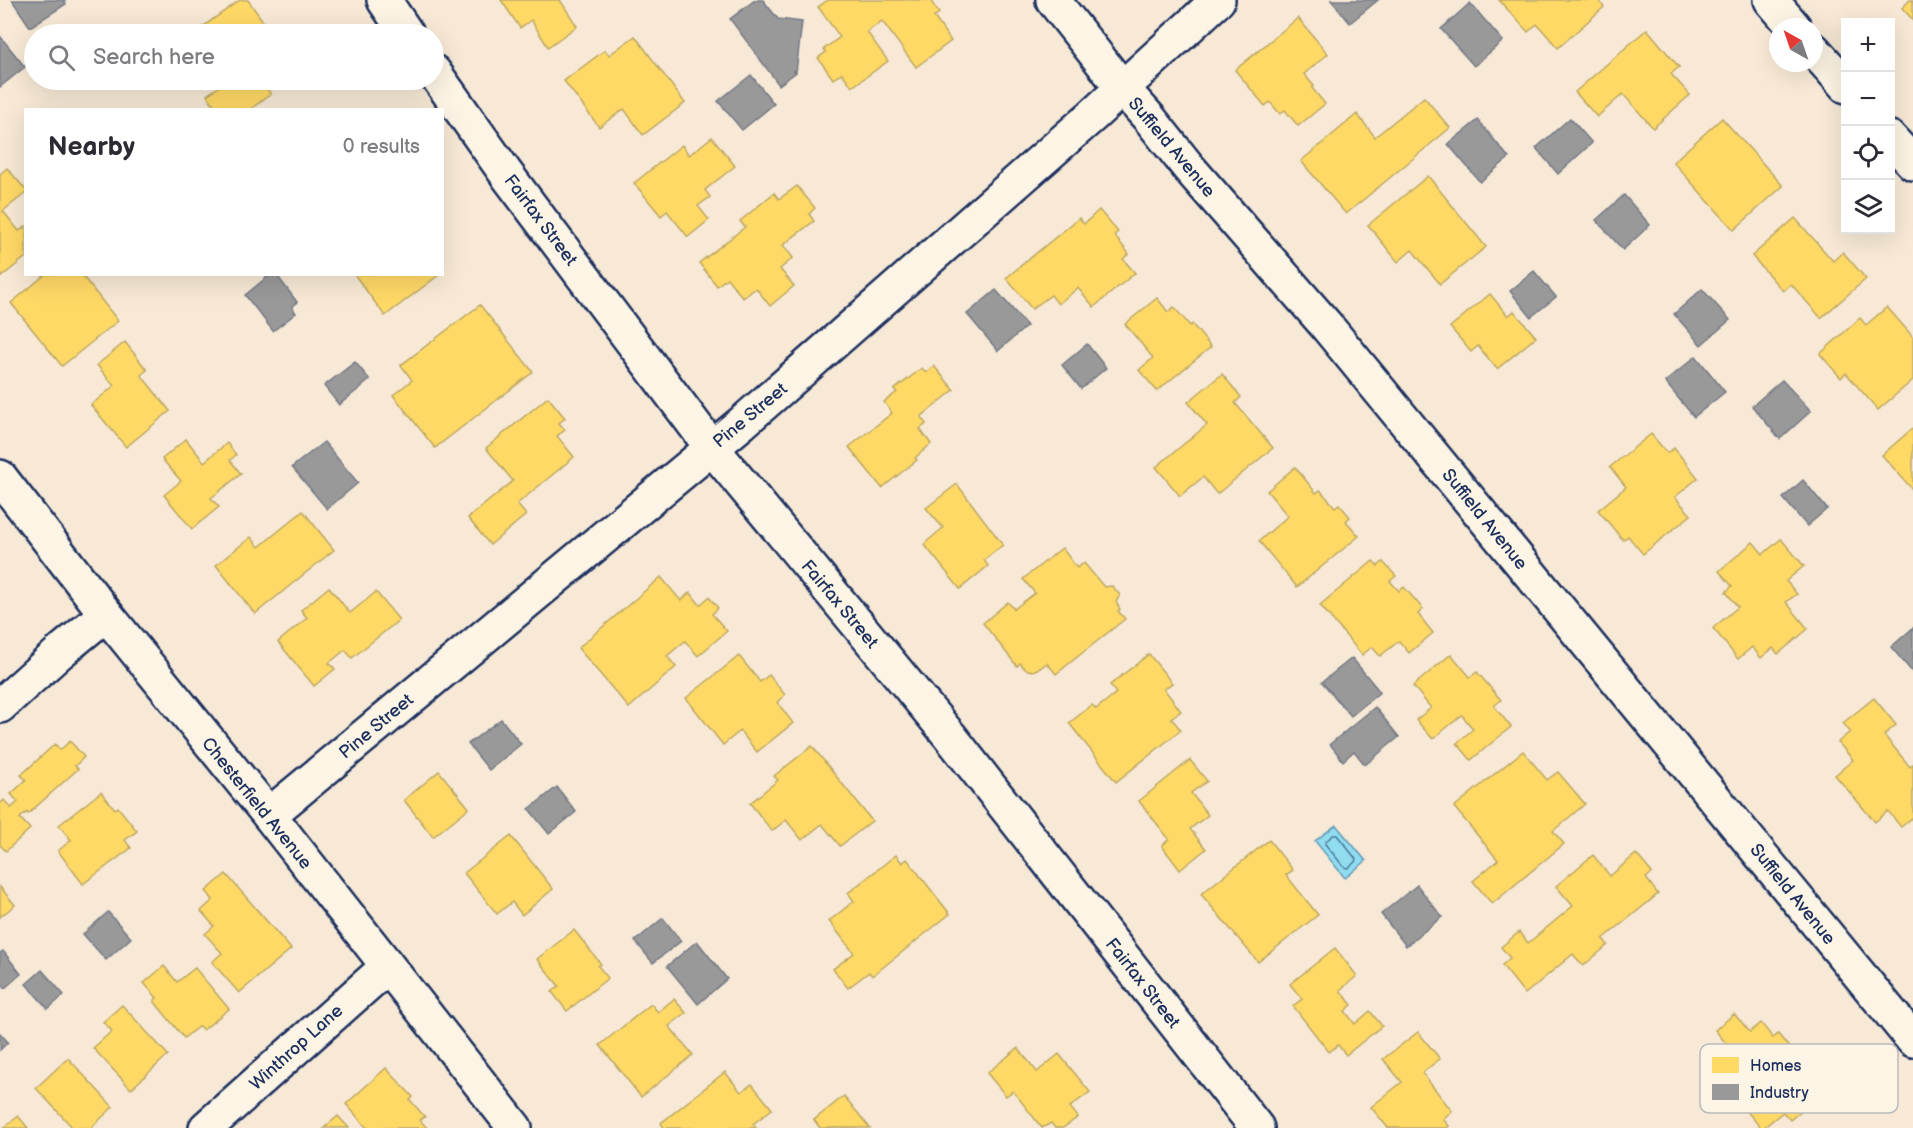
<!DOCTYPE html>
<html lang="en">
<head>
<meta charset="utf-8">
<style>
	:root { --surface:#fff; --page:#f7f7f7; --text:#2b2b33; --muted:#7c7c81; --line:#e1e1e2 }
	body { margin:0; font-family:"Balsamiq Sans",sans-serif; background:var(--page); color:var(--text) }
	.controls { position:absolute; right:18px; top:18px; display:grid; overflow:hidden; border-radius:0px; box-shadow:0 6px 24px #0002 }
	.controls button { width:54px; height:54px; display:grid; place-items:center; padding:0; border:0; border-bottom:2px solid var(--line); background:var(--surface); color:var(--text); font:30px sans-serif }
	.compass { position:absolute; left:1769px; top:18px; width:54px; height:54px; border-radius:50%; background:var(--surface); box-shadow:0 6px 24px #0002; rotate:320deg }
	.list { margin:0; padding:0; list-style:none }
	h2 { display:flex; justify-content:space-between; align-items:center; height:78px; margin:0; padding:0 24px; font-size:26px }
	h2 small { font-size:20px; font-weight:400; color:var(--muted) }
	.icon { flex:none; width:33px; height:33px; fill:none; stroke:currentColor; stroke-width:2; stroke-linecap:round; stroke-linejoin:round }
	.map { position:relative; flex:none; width:1913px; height:1128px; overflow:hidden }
	.search { position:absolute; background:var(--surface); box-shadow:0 6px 24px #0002; left:24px; top:24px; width:420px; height:66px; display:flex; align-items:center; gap:15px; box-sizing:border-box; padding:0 21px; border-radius:33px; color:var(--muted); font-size:22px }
	.panel { position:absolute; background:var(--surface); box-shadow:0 6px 24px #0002; left:24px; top:108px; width:420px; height:168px; border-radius:0px }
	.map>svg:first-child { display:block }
	.water { fill:#90ddf0; stroke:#6197b6; stroke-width:1.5 }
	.homes { fill:#ffd966; stroke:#bba664; stroke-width:1.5 }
	.industry { fill:#999; stroke:#737987; stroke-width:1.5 }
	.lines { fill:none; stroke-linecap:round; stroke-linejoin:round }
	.shore { stroke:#4a7598; stroke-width:1.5 }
	.minor-casing { stroke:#1b2f5e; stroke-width:38 }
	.minor { stroke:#fcf5e5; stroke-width:33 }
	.labels { text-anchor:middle; stroke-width:6; stroke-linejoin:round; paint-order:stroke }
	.street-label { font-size:18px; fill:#1b2f5e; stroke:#fcf5e5 }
	.key { fill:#fcf5e5; stroke:#b8babc; stroke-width:1.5 }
	.key-label { font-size:16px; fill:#1b2f5e }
</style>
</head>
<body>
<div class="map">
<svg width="1913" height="1128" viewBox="0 0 1913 1128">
	<rect width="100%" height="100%" fill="#f7e9d5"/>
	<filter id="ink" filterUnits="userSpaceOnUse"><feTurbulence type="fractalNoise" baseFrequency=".0167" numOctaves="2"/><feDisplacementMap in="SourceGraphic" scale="12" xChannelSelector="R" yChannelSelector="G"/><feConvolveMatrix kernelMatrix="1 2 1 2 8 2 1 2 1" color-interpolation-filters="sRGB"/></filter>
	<g filter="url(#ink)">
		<path class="water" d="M 1336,825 L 1366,861 L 1345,878 L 1315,841 Z"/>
		<g class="homes">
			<path d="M 240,0 L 248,0 L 272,34 L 205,34 L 201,28 Z"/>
			<path d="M 501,0 L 560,0 L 577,26 L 548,47 L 531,20 L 520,28 Z"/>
			<path d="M 828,0 L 930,0 L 939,13 L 934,17 L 951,41 L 916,67 L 882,21 L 867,32 L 888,61 L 852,87 L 842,73 L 833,79 L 818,58 L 826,52 L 824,49 L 840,37 L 818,7 Z"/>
			<path d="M 1499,0 L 1598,0 L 1604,7 L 1558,48 L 1537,24 L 1528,32 Z"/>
			<path d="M 1910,0 L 1913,0 L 1913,20 L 1902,8 Z"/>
			<path d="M 1298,18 L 1328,54 L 1304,74 L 1314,86 L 1312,88 L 1325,104 L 1298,126 L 1285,110 L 1280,114 L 1270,102 L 1265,106 L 1235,70 Z"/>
			<path d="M 1647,29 L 1679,67 L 1671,74 L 1690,95 L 1653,128 L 1623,94 L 1597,117 L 1575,92 Z"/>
			<path d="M 635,36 L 685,103 L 643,135 L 624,109 L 599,127 L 564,81 L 605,50 L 609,55 Z"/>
			<path d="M 217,80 L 260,80 L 271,94 L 249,110 L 217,110 L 207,95 L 221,85 Z"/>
			<path d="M 1424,97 L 1450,128 L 1346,214 L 1301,161 L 1357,114 L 1375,137 Z"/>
			<path d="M 1722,118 L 1783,186 L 1734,230 L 1673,162 Z"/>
			<path d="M 712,137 L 735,166 L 705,190 L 710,197 L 698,206 L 709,220 L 688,237 L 667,211 L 661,216 L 634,183 L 682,145 L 689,155 Z"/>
			<path d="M 7,168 L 26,190 L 26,193 L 3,211 L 19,231 L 26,226 L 26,257 L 0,278 L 0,174 Z"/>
			<path d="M 1428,176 L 1486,247 L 1440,284 L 1412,250 L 1398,262 L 1368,225 Z"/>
			<path d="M 797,186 L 815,208 L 809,214 L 814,221 L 783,245 L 793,258 L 780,269 L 794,286 L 770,306 L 756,288 L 743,298 L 727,278 L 717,286 L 699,263 L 745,227 L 740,221 L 774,193 L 779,199 Z"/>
			<path d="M 1099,210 L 1118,232 L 1114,235 L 1129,254 L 1123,259 L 1135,273 L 1094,307 L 1078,288 L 1058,304 L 1051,295 L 1032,309 L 1006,278 L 1079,218 L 1084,224 Z"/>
			<path d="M 1795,218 L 1833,261 L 1843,252 L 1866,279 L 1821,318 L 1791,284 L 1783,291 L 1752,256 Z"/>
			<path d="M 46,274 L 81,274 L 118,321 L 62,366 L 11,303 Z"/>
			<path d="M 354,274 L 440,274 L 385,316 Z"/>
			<path d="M 1490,294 L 1508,316 L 1514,311 L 1536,337 L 1497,369 L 1478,346 L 1471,352 L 1450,327 Z"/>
			<path d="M 1157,298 L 1168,312 L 1174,307 L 1190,326 L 1192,324 L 1211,347 L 1157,391 L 1139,370 L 1153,358 L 1125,324 Z"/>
			<path d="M 480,305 L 533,372 L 435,448 L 393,395 L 412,380 L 401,365 Z"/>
			<path d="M 1887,307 L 1913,337 L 1913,380 L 1878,410 L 1846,373 L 1841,378 L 1820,354 L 1860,318 L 1866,325 Z"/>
			<path d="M 125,342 L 147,370 L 141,375 L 170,411 L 126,447 L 91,405 L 114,386 L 97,365 Z"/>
			<path d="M 934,366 L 954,390 L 921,417 L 926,424 L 920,429 L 931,444 L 915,458 L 917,460 L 882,488 L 849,447 L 892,413 L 884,402 L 897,392 L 894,390 L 922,368 L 926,373 Z"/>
			<path d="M 1222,374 L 1241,397 L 1235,403 L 1273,448 L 1217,494 L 1203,477 L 1180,496 L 1156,467 L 1207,425 L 1188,402 Z"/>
			<path d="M 548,397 L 565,418 L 559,423 L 565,430 L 557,436 L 574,457 L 517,504 L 526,515 L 490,545 L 468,518 L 513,481 L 486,448 Z"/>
			<path d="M 1913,428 L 1913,490 L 1882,455 Z"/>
			<path d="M 1651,434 L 1667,453 L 1674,448 L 1698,478 L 1675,497 L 1691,515 L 1643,554 L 1628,536 L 1623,540 L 1598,510 L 1626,487 L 1610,467 Z"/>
			<path d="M 186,439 L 204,462 L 227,443 L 236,455 L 230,460 L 241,474 L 211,498 L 219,507 L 192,529 L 164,495 L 181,481 L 162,459 Z"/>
			<path d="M 1295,467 L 1316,493 L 1320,490 L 1335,507 L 1339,504 L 1350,517 L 1346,521 L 1359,536 L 1297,587 L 1259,541 L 1288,516 L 1267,491 Z"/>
			<path d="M 957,484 L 1003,545 L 984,560 L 988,566 L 960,589 L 924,544 L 943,528 L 926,508 Z"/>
			<path d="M 303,511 L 334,550 L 255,614 L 216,565 L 251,537 L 259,547 Z"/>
			<path d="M 1781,539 L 1804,566 L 1786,581 L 1797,594 L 1786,602 L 1808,629 L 1778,654 L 1773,648 L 1761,658 L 1752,647 L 1738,659 L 1713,628 L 1738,607 L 1726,592 L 1732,586 L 1719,571 L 1753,542 L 1763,554 Z"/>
			<path d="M 1062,548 L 1077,568 L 1084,563 L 1104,587 L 1112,586 L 1120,595 L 1116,602 L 1120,609 L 1118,611 L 1125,619 L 1056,674 L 1047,663 L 1040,668 L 1033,671 L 1025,669 L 1020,663 L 1017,666 L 983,623 L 1008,602 L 1014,609 L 1035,593 L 1023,579 Z"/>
			<path d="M 1373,561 L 1378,566 L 1383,562 L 1396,576 L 1390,581 L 1399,591 L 1404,587 L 1423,609 L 1418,614 L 1433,633 L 1409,653 L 1399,641 L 1380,656 L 1372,647 L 1362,655 L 1320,605 Z"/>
			<path d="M 661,577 L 681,601 L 690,592 L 700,605 L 709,597 L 718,608 L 712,614 L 727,631 L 698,656 L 685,641 L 667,656 L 676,667 L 629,708 L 578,648 Z"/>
			<path d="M 329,587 L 350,613 L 376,592 L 399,620 L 352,658 L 345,650 L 329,663 L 335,669 L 314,686 L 278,642 L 307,618 L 301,610 Z"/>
			<path d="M 1149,654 L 1172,683 L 1164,689 L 1181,711 L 1171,718 L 1181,730 L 1116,782 L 1069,723 L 1092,705 L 1096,709 L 1116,693 L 1110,685 Z"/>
			<path d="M 1451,654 L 1470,677 L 1477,672 L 1501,700 L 1494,706 L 1511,727 L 1471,760 L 1457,743 L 1473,729 L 1462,715 L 1433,739 L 1416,720 L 1431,708 L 1413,686 Z"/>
			<path d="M 739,656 L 760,682 L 769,675 L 785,695 L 777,702 L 793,723 L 757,752 L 740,731 L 723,745 L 686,698 Z"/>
			<path d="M 1874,698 L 1896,725 L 1884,735 L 1910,767 L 1913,764 L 1913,817 L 1901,827 L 1888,811 L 1875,822 L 1835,775 L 1853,760 L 1838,742 L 1850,732 L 1843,723 Z"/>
			<path d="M 70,741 L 84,757 L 75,766 L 78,769 L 28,814 L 27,812 L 20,818 L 30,829 L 6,851 L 0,845 L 0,804 L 4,800 L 11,808 L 18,802 L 11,794 L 26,780 L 21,775 L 55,744 L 60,750 Z"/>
			<path d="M 812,746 L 872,821 L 840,846 L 822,824 L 802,840 L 786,820 L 772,831 L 750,803 L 778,780 L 774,776 Z"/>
			<path d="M 1523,751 L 1547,780 L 1558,772 L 1585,804 L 1553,831 L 1564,844 L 1492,904 L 1473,881 L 1498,860 L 1454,807 Z"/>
			<path d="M 1190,760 L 1207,781 L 1191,793 L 1208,815 L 1190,829 L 1206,849 L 1180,870 L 1162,846 L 1169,839 L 1139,801 Z"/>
			<path d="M 439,771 L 469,808 L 433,837 L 404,800 Z"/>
			<path d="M 101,792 L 115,809 L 118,807 L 137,831 L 125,840 L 131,848 L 83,884 L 58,851 L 71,840 L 59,825 Z"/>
			<path d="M 511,836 L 553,889 L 522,915 L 512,902 L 497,914 L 464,873 Z"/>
			<path d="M 1269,840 L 1293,870 L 1286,875 L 1318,915 L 1258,962 L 1201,894 Z"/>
			<path d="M 1636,854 L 1652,873 L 1646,878 L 1658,894 L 1603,939 L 1608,945 L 1583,966 L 1573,954 L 1525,994 L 1502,965 L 1510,958 L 1501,947 L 1519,932 L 1528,943 L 1573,906 L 1556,886 L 1593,855 L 1610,876 Z"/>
			<path d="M 896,855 L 902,863 L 907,859 L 950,914 L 872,976 L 869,972 L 848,988 L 833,969 L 854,953 L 829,921 L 854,901 L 848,893 Z"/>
			<path d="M 226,874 L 291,949 L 239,993 L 212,962 L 222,953 L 205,934 L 214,926 L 201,911 L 213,900 L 206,891 Z"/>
			<path d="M 0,887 L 15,905 L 0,917 Z"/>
			<path d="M 574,930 L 601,964 L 598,966 L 608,978 L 567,1011 L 552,992 L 559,986 L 537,959 Z"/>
			<path d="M 1335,948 L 1357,976 L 1340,990 L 1352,1005 L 1345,1011 L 1355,1024 L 1370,1011 L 1382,1026 L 1346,1055 L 1338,1045 L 1329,1052 L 1293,1006 L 1302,999 L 1290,984 Z"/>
			<path d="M 164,966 L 177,982 L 195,968 L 229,1009 L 203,1030 L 199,1026 L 184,1038 L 154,1001 L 157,998 L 144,983 Z"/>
			<path d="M 674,999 L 686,1013 L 669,1026 L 693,1055 L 641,1097 L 600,1045 L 651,1004 L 658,1012 Z"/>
			<path d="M 122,1005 L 168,1055 L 131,1089 L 93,1048 L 112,1031 L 103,1022 Z"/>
			<path d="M 1734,1014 L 1750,1032 L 1761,1023 L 1773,1038 L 1778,1034 L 1806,1068 L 1801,1072 L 1820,1095 L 1790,1120 L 1783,1112 L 1763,1128 L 1761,1128 L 1722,1082 L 1743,1064 L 1715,1030 Z"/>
			<path d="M 1418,1032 L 1440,1059 L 1422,1073 L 1452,1111 L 1443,1119 L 1449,1126 L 1447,1128 L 1388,1128 L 1371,1107 L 1402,1082 L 1383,1059 Z"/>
			<path d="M 1018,1048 L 1037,1072 L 1059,1054 L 1090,1092 L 1070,1107 L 1078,1117 L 1063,1128 L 1055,1128 L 1051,1123 L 1042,1128 L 1013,1091 L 1006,1096 L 987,1073 Z"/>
			<path d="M 68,1058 L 113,1107 L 91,1128 L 73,1128 L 36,1088 Z"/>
			<path d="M 386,1068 L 413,1097 L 410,1100 L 425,1117 L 420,1120 L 427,1128 L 367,1128 L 346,1104 Z"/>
			<path d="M 725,1072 L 741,1092 L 752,1084 L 772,1109 L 753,1124 L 756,1128 L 664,1128 L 661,1123 Z"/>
			<path d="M 844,1096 L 870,1128 L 820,1128 L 814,1120 Z"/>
			<path d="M 18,1116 L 28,1128 L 4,1128 Z"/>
			<path d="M 338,1116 L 349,1128 L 324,1128 Z"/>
		</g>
		<g class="industry">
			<path d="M 12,0 L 64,0 L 66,4 L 30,27 Z"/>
			<path d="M 755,0 L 763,0 L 778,19 L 802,22 L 796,72 L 794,71 L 795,73 L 779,85 L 730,19 Z"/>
			<path d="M 1331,0 L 1378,0 L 1350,23 Z"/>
			<path d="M 1470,3 L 1503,41 L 1474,66 L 1441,29 Z"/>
			<path d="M 0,36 L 25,67 L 0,87 Z"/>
			<path d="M 751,75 L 774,104 L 742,130 L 718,101 Z"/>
			<path d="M 1570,118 L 1592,143 L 1558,174 L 1536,148 Z"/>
			<path d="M 1478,120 L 1509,158 L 1480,182 L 1448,144 Z"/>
			<path d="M 1624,195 L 1650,225 L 1623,250 L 1596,220 Z"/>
			<path d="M 1534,271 L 1556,297 L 1531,317 L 1510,291 Z"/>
			<path d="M 271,274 L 276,274 L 297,302 L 292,307 L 296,313 L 273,331 L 245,295 Z"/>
			<path d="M 1702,289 L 1730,320 L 1701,345 L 1674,314 Z"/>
			<path d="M 996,290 L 1027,326 L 998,351 L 967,314 Z"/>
			<path d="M 1087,344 L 1106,368 L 1081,389 L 1062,365 Z"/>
			<path d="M 1696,356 L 1725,392 L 1694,417 L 1665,382 Z"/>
			<path d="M 355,362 L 370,380 L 339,405 L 324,386 Z"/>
			<path d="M 1782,380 L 1811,411 L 1780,439 L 1752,406 Z"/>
			<path d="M 324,442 L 358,483 L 327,509 L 292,467 Z"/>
			<path d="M 1803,480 L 1827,509 L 1807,526 L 1783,498 Z"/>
			<path d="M 1913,628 L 1913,673 L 1891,647 Z"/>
			<path d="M 1352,658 L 1380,692 L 1351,716 L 1322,682 Z"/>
			<path d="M 1375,707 L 1399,737 L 1365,765 L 1354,751 L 1343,761 L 1330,744 Z"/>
			<path d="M 501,719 L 521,744 L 489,770 L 468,744 Z"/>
			<path d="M 557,787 L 576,812 L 549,834 L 529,809 Z"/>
			<path d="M 1417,885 L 1442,917 L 1406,946 L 1381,914 Z"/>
			<path d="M 108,912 L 131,938 L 106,960 L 83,934 Z"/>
			<path d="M 663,918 L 681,941 L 653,963 L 635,941 Z"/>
			<path d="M 697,941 L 727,979 L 698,1004 L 667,966 Z"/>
			<path d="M 3,951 L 21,974 L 5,988 L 0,982 L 0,953 Z"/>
			<path d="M 42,970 L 64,995 L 48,1009 L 26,984 Z"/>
			<path d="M 0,1033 L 8,1042 L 0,1050 Z"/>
		</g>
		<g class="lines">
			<path class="shore" d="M 1333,835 L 1337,835 L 1356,859 L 1355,862 L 1348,868 L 1344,867 L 1325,844 L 1326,841 Z"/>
			<g class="minor-casing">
				<g id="minor">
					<path d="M 384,0 L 407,34"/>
					<path d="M 1053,0 L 1123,89 L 1150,119 L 1189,168 L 1325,324 L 1913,1040"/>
					<path d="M 1771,0 L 1794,27"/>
					<path d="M 1814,50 L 1846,86"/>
					<path d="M 434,72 L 507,175 L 712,448 L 950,736 L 1257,1128"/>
					<path d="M 1890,138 L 1913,163"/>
					<path d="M 0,477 L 106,614 L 269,815 L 515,1128"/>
					<path d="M 0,706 L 60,652 L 106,614"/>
					<path d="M 269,815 L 742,423 L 1092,116 L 1218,0"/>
					<path d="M 206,1128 L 387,967"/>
				</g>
			</g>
			<use href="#minor" class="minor"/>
		</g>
	</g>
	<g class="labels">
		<g class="street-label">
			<text transform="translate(1172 147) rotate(50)" y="6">Suffield Avenue</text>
			<text transform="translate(541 220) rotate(53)" y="6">Fairfax Street</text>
			<text transform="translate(750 415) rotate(-40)" y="6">Pine Street</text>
			<text transform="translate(1485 519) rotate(51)" y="6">Suffield Avenue</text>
			<text transform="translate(840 604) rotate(50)" y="6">Fairfax Street</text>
			<text transform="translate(376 726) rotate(-40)" y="6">Pine Street</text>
			<text transform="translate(257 803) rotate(51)" y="6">Chesterfield Avenue</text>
			<text transform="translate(1793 894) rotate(51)" y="6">Suffield Avenue</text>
			<text transform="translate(1143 983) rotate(52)" y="6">Fairfax Street</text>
			<text transform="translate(296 1047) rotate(-42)" y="6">Winthrop Lane</text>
		</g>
	</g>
	<rect x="1700" y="1044" width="198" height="69" rx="9" class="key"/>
	<rect x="1712" y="1057" width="27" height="16" fill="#ffd966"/>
	<rect x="1712" y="1084" width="27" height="16" fill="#999"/>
	<g class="key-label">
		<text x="1750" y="1071">Homes</text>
		<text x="1750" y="1098">Industry</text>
	</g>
</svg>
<div class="controls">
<button>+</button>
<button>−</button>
<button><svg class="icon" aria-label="locate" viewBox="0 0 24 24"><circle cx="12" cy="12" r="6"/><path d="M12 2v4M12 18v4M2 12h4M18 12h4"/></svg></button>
<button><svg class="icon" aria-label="layers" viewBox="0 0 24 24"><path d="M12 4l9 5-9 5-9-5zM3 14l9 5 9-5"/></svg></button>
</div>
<svg class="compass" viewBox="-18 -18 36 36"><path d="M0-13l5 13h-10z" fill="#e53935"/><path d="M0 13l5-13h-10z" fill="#7c7c81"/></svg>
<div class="search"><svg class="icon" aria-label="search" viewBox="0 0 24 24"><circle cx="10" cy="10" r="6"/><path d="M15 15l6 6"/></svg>Search here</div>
<section class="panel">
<h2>Nearby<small>0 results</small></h2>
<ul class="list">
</ul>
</section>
</div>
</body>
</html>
